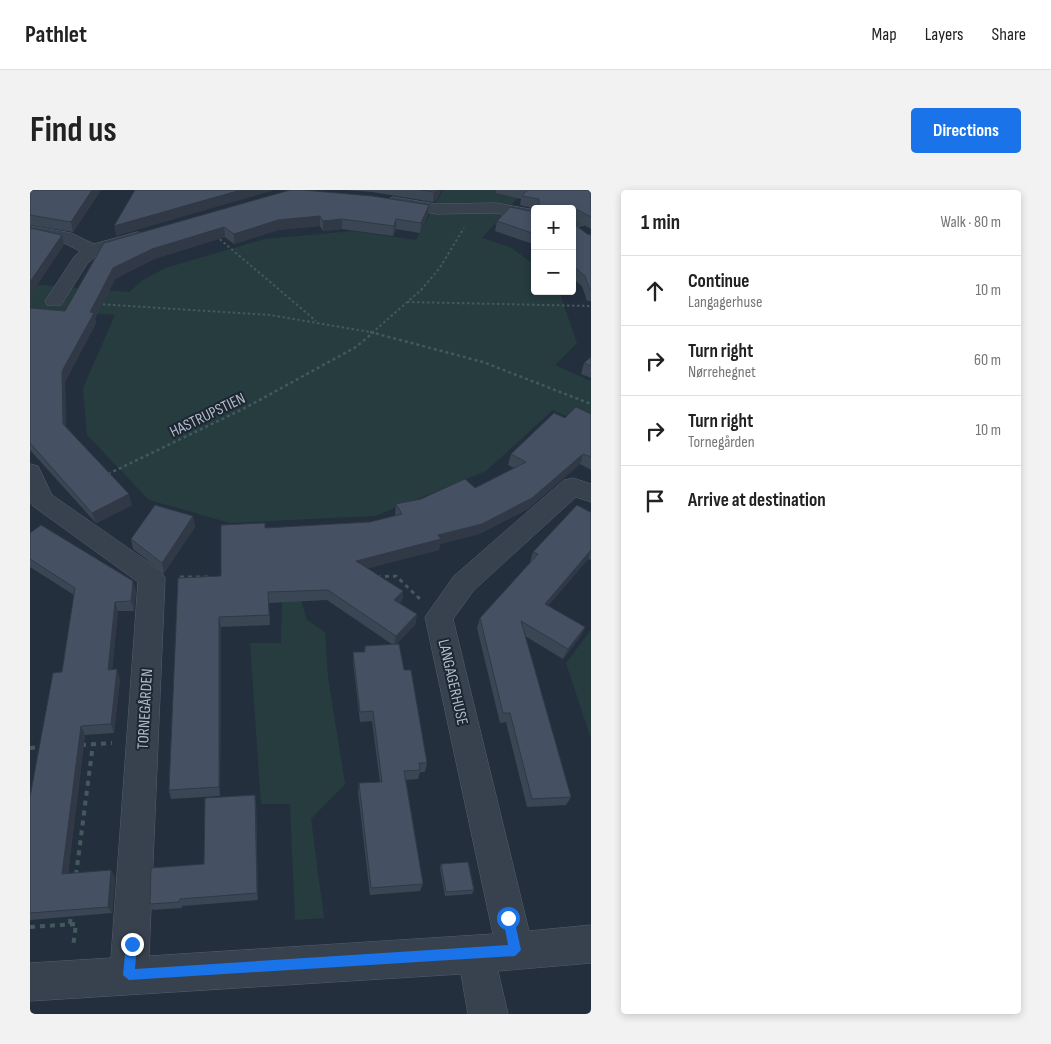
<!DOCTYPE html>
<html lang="en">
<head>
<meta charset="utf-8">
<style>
	:root { --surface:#fff; --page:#f2f2f2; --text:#222; --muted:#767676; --line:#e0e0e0; --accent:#1a73e8 }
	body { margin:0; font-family:"Sofia Sans Condensed",sans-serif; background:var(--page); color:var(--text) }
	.controls { position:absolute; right:15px; top:15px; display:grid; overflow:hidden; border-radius:5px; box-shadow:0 2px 8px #0003 }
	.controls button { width:45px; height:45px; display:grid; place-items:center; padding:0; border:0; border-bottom:1px solid var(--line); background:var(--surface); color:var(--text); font:25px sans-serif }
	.stop { position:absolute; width:15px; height:15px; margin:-11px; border:4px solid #1a73e8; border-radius:50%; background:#fff }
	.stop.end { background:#1a73e8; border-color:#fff; box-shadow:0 1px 5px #0008 }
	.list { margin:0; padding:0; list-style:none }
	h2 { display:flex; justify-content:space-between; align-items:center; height:65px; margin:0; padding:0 20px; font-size:21px }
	h2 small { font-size:16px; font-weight:400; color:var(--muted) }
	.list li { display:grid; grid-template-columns:32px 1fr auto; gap:15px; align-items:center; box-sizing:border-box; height:70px; padding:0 20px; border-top:1px solid var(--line) }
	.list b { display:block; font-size:19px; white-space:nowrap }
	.list p { margin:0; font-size:16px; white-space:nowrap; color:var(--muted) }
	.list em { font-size:16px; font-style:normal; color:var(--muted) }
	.icon { flex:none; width:28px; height:28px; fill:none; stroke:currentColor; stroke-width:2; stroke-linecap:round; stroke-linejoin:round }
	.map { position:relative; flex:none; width:561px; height:824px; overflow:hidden; border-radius:5px }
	header { display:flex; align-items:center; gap:30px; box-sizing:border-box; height:70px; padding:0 25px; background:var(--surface); border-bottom:1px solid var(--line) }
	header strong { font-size:24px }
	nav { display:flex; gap:28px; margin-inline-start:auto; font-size:18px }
	.intro { display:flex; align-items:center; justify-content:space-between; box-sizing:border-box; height:120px; padding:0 30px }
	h1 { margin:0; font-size:35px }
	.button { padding:12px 22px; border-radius:5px; background:var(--accent); color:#fff; font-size:18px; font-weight:700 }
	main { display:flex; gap:30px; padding:0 30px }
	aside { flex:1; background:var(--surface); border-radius:5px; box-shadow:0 2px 8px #0003 }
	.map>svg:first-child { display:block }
	.green { fill:#263c3f }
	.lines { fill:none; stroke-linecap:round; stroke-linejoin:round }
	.minor-casing { stroke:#565f6c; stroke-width:1 }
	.path-far3 { stroke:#44595c; stroke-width:2; stroke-dasharray:2.5 2.5; stroke-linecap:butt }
	.path-far2 { stroke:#44595c; stroke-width:2.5; stroke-dasharray:3 3; stroke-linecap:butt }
	.path-far1 { stroke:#44595c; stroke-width:3; stroke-dasharray:4 4; stroke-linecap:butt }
	.path { stroke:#44595c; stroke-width:4; stroke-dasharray:5 5; stroke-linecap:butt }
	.minor { fill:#38414e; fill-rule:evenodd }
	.wall { fill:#3b4654 }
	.shaded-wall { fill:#303945 }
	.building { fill:#455162; stroke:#303945 }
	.route { fill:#1a73e8 }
	.labels { text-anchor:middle; stroke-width:4; stroke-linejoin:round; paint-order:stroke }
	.street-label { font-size:16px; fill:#b4bcc9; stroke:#1d2633 }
</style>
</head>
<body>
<header>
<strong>Pathlet</strong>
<nav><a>Map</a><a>Layers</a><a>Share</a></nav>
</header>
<div class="intro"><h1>Find us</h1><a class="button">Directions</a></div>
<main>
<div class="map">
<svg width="561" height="824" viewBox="0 0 561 824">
	<rect width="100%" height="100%" fill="#242f3e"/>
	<g class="green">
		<path d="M 413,0 L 495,0 L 452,48 L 480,57 L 505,75 L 505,101 L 529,101 L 547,153 L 525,175 L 561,191 L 561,237 L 523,220 L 456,281 L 345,326 L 200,333 L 119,310 L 57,245 L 53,198 L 85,125 L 0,118 L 0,94 L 99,102 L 113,90 L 135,78 L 235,49 L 323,41 L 386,50 Z"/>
		<path d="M 267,397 L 277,430 L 295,442 L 298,487 L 315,594 L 281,629 L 294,728 L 265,730 L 260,614 L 231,614 L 220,453 L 251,453 L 252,399 Z"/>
		<path d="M 561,440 L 561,549 L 536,473 Z"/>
	</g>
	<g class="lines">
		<g class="minor-casing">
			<g id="minor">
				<path d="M 363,7 L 406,14 L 466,13 L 505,20 L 505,30 L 466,23 L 406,24 L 357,15 L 355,12 Z"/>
				<path d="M 561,23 L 561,33 L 542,38 L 542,28 Z"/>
				<path d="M 0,36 L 41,43 L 64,54 L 107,42 L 113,43 L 116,47 L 113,51 L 68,64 L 57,74 L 31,115 L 17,115 L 15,111 L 44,67 L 50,61 L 30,51 L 0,46 Z"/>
				<path d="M 0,274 L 8,276 L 22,305 L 131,381 L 135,388 L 119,766 L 463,744 L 395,427 L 424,386 L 534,290 L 543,288 L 561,294 L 561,312 L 546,307 L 444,400 L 423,429 L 499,741 L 561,735 L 561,773 L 468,781 L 478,824 L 438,824 L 431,784 L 0,811 L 0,773 L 81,768 L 108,392 L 3,316 L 0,311 Z"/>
			</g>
		</g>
		<g class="path-far3">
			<path d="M 186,46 L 286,131"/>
			<path d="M 377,112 L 561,116"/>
			<path d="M 68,114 L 240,125 L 346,143"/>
			<path d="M 342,143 L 391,100 L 409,79 L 434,38"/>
		</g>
		<g class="path-far2">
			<path d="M 340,142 L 453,172 L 561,214"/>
			<path d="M 78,284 L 215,218 L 326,157 L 344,142"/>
		</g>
		<g class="path-far1">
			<path d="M 150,387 L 181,387"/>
			<path d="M 347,387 L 366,386 L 391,410"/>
		</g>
		<g class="path">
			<path d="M 51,555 L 82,553"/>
			<path d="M 0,558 L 12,557"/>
			<path d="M 46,685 L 63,554"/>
			<path d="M 40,734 L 41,723"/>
			<path d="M 0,737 L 46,734 L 43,757"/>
		</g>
		<use href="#minor" class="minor"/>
	</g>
	<g class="wall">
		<path d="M 0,0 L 71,0 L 43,42 L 0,35 Z"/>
		<path d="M 260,0 L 398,25 L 390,43 L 366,39 L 363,46 L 312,39 L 293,41 L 290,36 L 248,40 L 204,54 L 195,47 L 124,69 L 85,89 L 65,128 L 66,133 L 35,192 L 36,237 L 102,315 L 66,333 L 0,260 L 0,118 L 35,121 L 74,53 Z"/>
		<path d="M 316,0 L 411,0 L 407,10 L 403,12 L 342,2 Z"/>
		<path d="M 466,0 L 561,0 L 561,39 L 543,29 L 543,33 L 557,44 L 561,45 L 561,111 L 557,111 L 552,96 L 542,88 L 542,19 L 506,19 L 490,15 L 491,9 L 466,3 Z"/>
		<path d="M 505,22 L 505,56 L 503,54 L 465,41 L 467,31 Z"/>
		<path d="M 561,167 L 561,188 L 551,184 L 554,173 Z"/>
		<path d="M 561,224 L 561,280 L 550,274 L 498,319 L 449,344 L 410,354 L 409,360 L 337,378 L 373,401 L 372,411 L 369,413 L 387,424 L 385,435 L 365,455 L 374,480 L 397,573 L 395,582 L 390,582 L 388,589 L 376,590 L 393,694 L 390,701 L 340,705 L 328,602 L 329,593 L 350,592 L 342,531 L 330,532 L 323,472 L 323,462 L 334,462 L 335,456 L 363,455 L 297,410 L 239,413 L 240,435 L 191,437 L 190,606 L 141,609 L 139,600 L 191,386 L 235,338 L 340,332 L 365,326 L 366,314 L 445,298 L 484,278 L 478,275 L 481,264 L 535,228 Z"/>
		<path d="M 561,321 L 561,370 L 558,369 L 518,416 L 555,437 L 550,447 L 533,469 L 495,446 L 541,607 L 536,615 L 497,617 L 476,532 L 470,533 L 447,438 L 450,428 L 501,373 L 500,372 L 503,362 Z"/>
		<path d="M 163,326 L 165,337 L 134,383 L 103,359 L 101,349 Z"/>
		<path d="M 0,343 L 106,400 L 104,421 L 88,421 L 82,480 L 90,489 L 84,543 L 55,545 L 38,684 L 81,680 L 85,688 L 82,723 L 0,730 L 0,607 L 32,482 L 44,405 L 0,377 Z"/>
		<path d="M 226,612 L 228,710 L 152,716 L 152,718 L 123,720 L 120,714 L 174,674 Z"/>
		<path d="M 411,674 L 444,700 L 442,704 L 415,706 L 410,678 Z"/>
	</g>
	<g class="shaded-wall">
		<path d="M 62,0 L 71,0 L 43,42 L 41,32 Z"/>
		<path d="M 211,0 L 245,0 L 86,46 L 84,36 Z"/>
		<path d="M 408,0 L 411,0 L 407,10 L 403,12 L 404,2 Z"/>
		<path d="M 399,15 L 398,25 L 390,43 L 391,33 Z"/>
		<path d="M 290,26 L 290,36 L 248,40 L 204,54 L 204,44 L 248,30 Z"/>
		<path d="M 312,29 L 312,39 L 293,41 L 293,31 Z"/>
		<path d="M 366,29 L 366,39 L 363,46 L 364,36 Z"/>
		<path d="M 194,37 L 195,47 L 124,69 L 85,89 L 65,128 L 66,133 L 35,192 L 36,245 L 33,234 L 32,181 L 60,122 L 83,78 L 122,59 Z"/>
		<path d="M 32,45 L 34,55 L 0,106 L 0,92 Z"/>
		<path d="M 553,264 L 550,274 L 498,319 L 449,344 L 410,354 L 409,360 L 325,382 L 326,371 L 408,345 Z"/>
		<path d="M 99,304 L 102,315 L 66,333 L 62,323 Z"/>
		<path d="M 163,326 L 165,337 L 134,383 L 132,373 Z"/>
		<path d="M 561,360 L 558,369 L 511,424 L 515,414 Z"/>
		<path d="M 103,391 L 106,400 L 104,421 L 101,411 Z"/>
		<path d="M 373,401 L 372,411 L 363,420 L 364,410 Z"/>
		<path d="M 85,412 L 88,421 L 81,489 L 78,480 Z"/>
		<path d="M 387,424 L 385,435 L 364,456 L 366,446 Z"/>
		<path d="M 189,427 L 191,437 L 190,606 L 189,597 Z"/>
		<path d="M 555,437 L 550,447 L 533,469 L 538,459 Z"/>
		<path d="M 87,479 L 90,489 L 84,543 L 81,534 Z"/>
		<path d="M 51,536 L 55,545 L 37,691 L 32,684 Z"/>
		<path d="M 225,605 L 226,612 L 228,710 L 227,703 Z"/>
		<path d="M 81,680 L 85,688 L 82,723 L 78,717 Z"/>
	</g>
	<g class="building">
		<path d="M 0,0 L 62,0 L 41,32 L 0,25 Z"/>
		<path d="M 105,0 L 211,0 L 84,36 Z"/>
		<path d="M 260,0 L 273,0 L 342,6 L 399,15 L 391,33 L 366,29 L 364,36 L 312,29 L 293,31 L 290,26 L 248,30 L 204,44 L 194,37 L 122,59 L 83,78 L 60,122 L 64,123 L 32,181 L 33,234 L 99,304 L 62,323 L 0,253 L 0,118 L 35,121 L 74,53 Z"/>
		<path d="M 391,0 L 408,0 L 404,2 Z"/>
		<path d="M 496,0 L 561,0 L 561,27 L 544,18 L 543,33 L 557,44 L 561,45 L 561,100 L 560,100 L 555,86 L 542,75 L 542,19 L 509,19 L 509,9 L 492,6 L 497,0 Z"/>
		<path d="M 480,17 L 505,22 L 505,44 L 467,31 Z"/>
		<path d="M 0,38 L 32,45 L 0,92 Z"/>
		<path d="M 561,167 L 561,176 L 554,173 Z"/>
		<path d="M 546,217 L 561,224 L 561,267 L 553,264 L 502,308 L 452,334 L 408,345 L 411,349 L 326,371 L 373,401 L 364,410 L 387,424 L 366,446 L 298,400 L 238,402 L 239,425 L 189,427 L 189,597 L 139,600 L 148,388 L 191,386 L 191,335 L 235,333 L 235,338 L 340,332 L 372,324 L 366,314 L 391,309 L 435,289 L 445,298 L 496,272 L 481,264 L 524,223 L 535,228 Z"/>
		<path d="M 125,315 L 163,326 L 132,373 L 101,349 Z"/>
		<path d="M 547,315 L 560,322 L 561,321 L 561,360 L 515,414 L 555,437 L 538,459 L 491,431 L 541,607 L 502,609 L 480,523 L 473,523 L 450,428 L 508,364 L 503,362 Z"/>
		<path d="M 11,335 L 103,391 L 101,411 L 85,412 L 78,480 L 87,479 L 81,534 L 51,536 L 32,684 L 81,680 L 78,717 L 0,723 L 0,607 L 23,483 L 32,482 L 45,398 L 0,369 L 0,343 Z"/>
		<path d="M 369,454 L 374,480 L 381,480 L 397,573 L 389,573 L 390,580 L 374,581 L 393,694 L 341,698 L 329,593 L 352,592 L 343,521 L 330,522 L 323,462 L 335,462 L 335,456 Z"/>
		<path d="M 225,605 L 227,703 L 150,709 L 149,712 L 120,714 L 121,678 L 174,674 L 175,608 Z"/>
		<path d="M 438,672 L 444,700 L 416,702 L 411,674 Z"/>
	</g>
	<path class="route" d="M 478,722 L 484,728 L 491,760 L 485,766 L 99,790 L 93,785 L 96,754 L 102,749 L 107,754 L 105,779 L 478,755 L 473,728 Z"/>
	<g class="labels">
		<g class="street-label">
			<text transform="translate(177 224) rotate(-26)" y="6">HASTRUPSTIEN</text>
			<text transform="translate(424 492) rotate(77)" y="6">LANGAGERHUSE</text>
			<text transform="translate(114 519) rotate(-87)" y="6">TORNEGÅRDEN</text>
		</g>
	</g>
</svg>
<div class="controls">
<button>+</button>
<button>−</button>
</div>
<div class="stop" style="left:478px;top:728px"></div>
<div class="stop end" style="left:102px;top:754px"></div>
</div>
<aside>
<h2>1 min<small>Walk · 80 m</small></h2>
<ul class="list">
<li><svg class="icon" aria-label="ahead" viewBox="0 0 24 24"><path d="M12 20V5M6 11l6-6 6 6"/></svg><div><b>Continue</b><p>Langagerhuse</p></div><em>10 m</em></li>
<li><svg class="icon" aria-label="right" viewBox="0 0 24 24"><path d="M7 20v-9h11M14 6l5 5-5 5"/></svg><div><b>Turn right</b><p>Nørrehegnet</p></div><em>60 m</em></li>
<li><svg class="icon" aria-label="right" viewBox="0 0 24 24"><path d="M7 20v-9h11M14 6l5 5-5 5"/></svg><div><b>Turn right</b><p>Tornegården</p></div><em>10 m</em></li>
<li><svg class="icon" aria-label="arrive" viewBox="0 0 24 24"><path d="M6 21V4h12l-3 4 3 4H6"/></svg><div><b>Arrive at destination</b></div></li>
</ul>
</aside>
</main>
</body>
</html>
